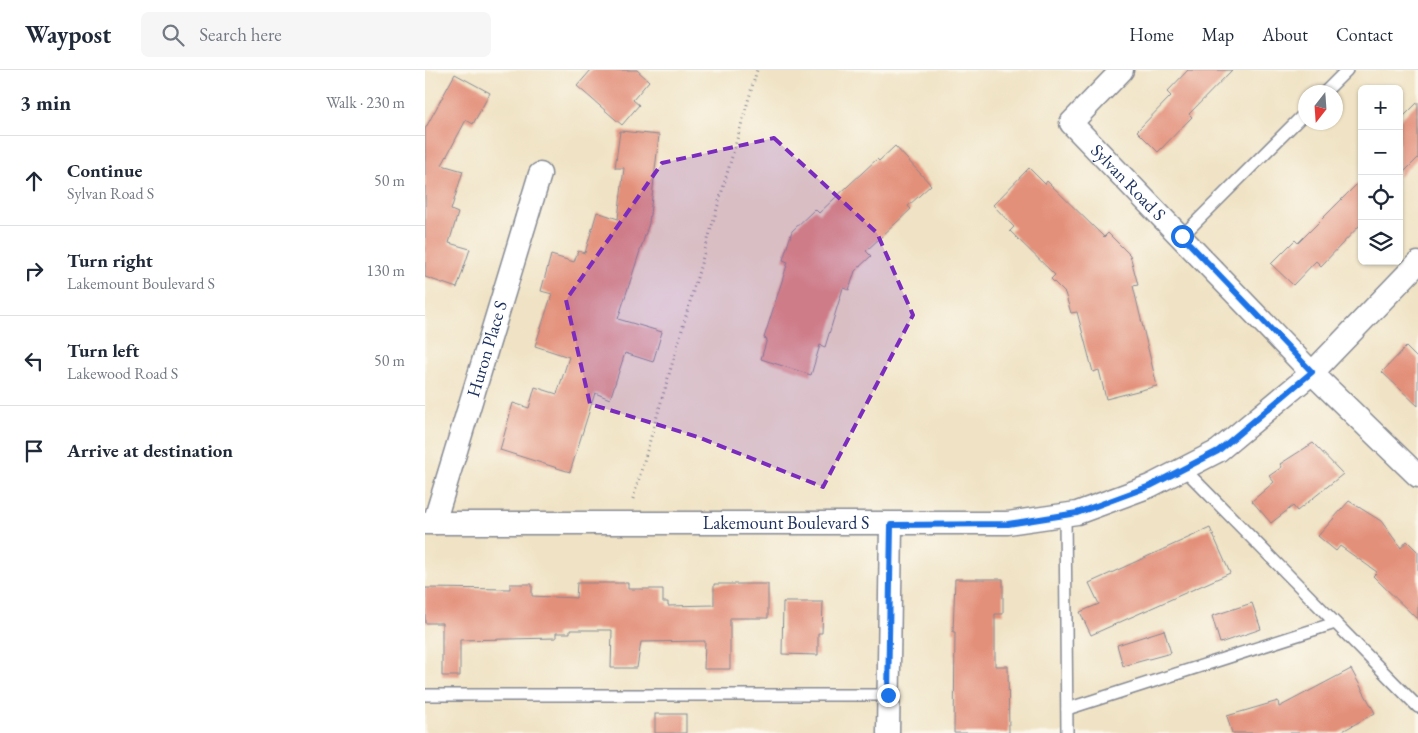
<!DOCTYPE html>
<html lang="en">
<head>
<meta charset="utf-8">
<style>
	:root { --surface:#fff; --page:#f6f6f7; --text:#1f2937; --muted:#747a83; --line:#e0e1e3 }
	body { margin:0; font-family:"EB Garamond",serif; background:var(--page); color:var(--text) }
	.controls { position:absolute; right:15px; top:15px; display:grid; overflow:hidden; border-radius:8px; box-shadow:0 1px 4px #0004 }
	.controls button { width:45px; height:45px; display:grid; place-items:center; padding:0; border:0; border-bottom:1px solid var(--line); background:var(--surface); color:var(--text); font:25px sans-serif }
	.compass { position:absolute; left:873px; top:15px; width:45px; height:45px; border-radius:50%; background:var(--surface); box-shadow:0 1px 4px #0004; rotate:197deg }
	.stop { position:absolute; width:15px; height:15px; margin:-11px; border:4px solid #1a73e8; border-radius:50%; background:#fff }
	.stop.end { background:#1a73e8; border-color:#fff; box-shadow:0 1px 5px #0008 }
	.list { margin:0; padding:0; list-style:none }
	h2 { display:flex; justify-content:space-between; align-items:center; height:65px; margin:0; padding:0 20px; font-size:21px }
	h2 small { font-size:16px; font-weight:400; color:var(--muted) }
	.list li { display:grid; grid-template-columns:32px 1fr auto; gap:15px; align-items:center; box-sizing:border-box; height:90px; padding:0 20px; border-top:1px solid var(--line) }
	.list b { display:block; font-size:19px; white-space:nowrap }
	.list p { margin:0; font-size:16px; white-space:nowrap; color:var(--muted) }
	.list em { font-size:16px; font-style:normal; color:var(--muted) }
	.icon { flex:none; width:28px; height:28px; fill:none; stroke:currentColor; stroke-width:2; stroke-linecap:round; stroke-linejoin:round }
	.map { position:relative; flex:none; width:993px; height:663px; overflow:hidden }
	header { display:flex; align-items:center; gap:30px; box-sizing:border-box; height:70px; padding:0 25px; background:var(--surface); border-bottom:1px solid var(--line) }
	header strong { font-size:24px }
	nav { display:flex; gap:28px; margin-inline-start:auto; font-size:18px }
	.search { width:350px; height:45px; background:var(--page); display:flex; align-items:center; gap:12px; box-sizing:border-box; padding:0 18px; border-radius:8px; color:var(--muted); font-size:19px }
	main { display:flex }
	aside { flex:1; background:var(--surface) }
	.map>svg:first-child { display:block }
	.building { fill:#e3907a }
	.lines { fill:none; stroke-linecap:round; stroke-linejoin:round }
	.lane-casing { stroke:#868992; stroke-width:14 }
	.street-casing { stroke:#868992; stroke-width:25 }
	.path { stroke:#868992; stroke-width:3; stroke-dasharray:1 4; stroke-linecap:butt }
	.lane { stroke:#fff; stroke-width:11 }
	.street { stroke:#fff; stroke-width:22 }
	.route { stroke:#1a73e8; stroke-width:6 }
	.marked { fill:#7b2cbf; fill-opacity:0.2; stroke:#7b2cbf; stroke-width:4; stroke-dasharray:10 6; stroke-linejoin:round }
	.labels { text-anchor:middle; stroke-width:4; stroke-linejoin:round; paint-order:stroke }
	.street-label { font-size:18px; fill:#1b2f5e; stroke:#fbf7ec }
</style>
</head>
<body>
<header>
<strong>Waypost</strong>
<div class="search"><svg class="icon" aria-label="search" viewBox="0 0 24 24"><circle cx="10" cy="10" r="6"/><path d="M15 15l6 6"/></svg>Search here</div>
<nav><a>Home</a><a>Map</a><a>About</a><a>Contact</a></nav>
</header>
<main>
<aside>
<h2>3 min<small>Walk · 230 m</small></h2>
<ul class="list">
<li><svg class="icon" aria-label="ahead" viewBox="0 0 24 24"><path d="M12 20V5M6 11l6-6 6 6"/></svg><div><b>Continue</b><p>Sylvan Road S</p></div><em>50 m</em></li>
<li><svg class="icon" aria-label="right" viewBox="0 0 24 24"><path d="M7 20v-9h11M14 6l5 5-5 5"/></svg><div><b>Turn right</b><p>Lakemount Boulevard S</p></div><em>130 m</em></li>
<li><svg class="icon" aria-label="left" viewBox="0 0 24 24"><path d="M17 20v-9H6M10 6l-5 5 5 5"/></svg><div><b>Turn left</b><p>Lakewood Road S</p></div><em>50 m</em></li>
<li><svg class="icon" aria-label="arrive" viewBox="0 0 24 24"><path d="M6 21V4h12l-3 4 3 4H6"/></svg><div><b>Arrive at destination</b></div></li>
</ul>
</aside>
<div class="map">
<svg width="993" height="663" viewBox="0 0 993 663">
	<rect width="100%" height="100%" fill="#fbf7ec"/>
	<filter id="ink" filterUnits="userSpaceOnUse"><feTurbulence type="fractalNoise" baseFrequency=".02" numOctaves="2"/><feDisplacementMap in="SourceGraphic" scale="10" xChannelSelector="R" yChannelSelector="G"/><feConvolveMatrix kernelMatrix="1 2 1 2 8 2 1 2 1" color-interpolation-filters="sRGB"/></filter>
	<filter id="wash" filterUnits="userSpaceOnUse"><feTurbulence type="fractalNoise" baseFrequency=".0096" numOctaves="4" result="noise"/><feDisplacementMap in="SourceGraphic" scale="20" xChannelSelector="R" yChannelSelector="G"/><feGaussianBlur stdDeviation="1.12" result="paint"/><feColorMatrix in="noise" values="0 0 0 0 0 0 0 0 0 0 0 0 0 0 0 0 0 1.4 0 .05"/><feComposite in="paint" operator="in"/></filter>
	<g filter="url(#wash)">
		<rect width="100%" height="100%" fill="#f0e3c5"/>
		<g id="blocks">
			<g class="building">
				<path d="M 166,0 L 212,0 L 224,11 L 208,30 L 214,35 L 197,55 L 152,16 Z"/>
				<path d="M 763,0 L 807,0 L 764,44 L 767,47 L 733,82 L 712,61 L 746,26 L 742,22 Z"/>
				<path d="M 30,4 L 65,23 L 48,54 L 41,50 L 17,95 L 38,101 L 26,140 L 33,143 L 24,173 L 45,179 L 32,218 L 0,207 L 0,59 Z"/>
				<path d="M 993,32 L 993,88 L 974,107 L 974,51 Z"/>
				<path d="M 195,61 L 234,65 L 224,153 L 193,249 L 237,262 L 228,292 L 200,283 L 185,329 L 170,323 L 145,402 L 75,380 L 88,333 L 104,338 L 110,317 L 132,324 L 144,287 L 110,276 L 127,224 L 116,221 L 126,185 L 149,192 L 153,181 L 160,183 L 172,142 L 193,149 L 199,98 L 190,98 Z"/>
				<path d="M 470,76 L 506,115 L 483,136 L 486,139 L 441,181 L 446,186 L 430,201 L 424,220 L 418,218 L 400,277 L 395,275 L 386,305 L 336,289 L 342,269 L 339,268 L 363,192 L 358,190 L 367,161 L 390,139 L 394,143 L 452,89 L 454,91 Z"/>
				<path d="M 604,98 L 620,114 L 622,111 L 679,167 L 683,163 L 705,185 L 713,215 L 708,216 L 732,316 L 681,329 L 674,300 L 668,302 L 652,242 L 646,243 L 640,223 L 626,209 L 630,205 L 585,161 L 589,157 L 568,135 Z"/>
				<path d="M 937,109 L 937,153 L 896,196 L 891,191 L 868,215 L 846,194 L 870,170 L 873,173 Z"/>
				<path d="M 981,277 L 993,289 L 993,336 L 957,302 Z"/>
				<path d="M 888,373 L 918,404 L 872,441 L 868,436 L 846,453 L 827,431 L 849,412 L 844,406 L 857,397 L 855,394 Z"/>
				<path d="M 924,431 L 956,451 L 976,478 L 982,471 L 993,482 L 993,550 L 948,506 L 952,502 L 915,476 L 911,481 L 893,466 Z"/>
				<path d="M 785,458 L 805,503 L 666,565 L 655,542 L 674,534 L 664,513 Z"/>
				<path d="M 530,509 L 578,509 L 578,544 L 570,544 L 570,596 L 583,596 L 584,663 L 529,663 L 530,562 L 528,562 Z"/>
				<path d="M 152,513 L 203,513 L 203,519 L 238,519 L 238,532 L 243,532 L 243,536 L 289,535 L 289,514 L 343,514 L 343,548 L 305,548 L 305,599 L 279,599 L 280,571 L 216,572 L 212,598 L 186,598 L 187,560 L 145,560 L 145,563 L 131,563 L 131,568 L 35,570 L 35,606 L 17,606 L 17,553 L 0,553 L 0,518 L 85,519 L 85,514 L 107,514 L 107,526 L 151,528 Z"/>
				<path d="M 358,532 L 398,532 L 397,563 L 393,563 L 393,585 L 357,584 Z"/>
				<path d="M 827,533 L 836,559 L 795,573 L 787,546 Z"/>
				<path d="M 739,560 L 746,583 L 698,596 L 692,575 Z"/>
				<path d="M 926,599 L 950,643 L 914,663 L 807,663 L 802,646 L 853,631 L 854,637 Z"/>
				<rect x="230" y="644" width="31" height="19"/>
			</g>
		</g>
	</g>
	<g filter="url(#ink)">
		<use href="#blocks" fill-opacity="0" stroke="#868992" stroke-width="1"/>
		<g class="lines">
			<g class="lane-casing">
				<g id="lane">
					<path d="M 900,22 L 922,0"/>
					<path d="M 757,166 L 881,42"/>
					<path d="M 759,399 L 993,637"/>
					<path d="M 640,445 L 642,663"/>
					<path d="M 0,625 L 463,625"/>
					<path d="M 642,639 L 910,553"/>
				</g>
			</g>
			<g class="street-casing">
				<g id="street">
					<path id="s1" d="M 697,0 L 646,53 L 887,303 L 993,406"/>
					<path id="s2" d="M 0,453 L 583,453 L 652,443 L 725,416 L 793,381 L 887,303 L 993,193"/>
					<path id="s3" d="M 9,453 L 115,104"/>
					<path d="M 463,663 L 466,455"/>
				</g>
			</g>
			<path class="path" d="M 208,429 L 332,0"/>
			<use href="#lane" class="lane"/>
			<use href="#street" class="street"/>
		</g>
	</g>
	<g class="lines" filter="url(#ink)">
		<path class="route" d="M 463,625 L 466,455 L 583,454 L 652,443 L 725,416 L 793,381 L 887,302 L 757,166"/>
	</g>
	<path class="marked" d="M 349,68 L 452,163 L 488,245 L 398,417 L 273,367 L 165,334 L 141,230 L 237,93 Z"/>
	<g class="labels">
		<g class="street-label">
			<text dy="6" stroke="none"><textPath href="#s1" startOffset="156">Sylvan Road S</textPath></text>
			<text dy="6" stroke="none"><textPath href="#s3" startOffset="182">Huron Place S</textPath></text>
			<text dy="6" stroke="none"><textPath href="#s2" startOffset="361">Lakemount Boulevard S</textPath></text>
		</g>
	</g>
</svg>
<div class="controls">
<button>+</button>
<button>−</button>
<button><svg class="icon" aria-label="locate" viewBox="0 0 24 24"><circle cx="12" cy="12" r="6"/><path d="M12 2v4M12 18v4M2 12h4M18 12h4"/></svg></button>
<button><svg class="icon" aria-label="layers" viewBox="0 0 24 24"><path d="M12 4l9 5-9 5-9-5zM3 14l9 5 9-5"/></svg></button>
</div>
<svg class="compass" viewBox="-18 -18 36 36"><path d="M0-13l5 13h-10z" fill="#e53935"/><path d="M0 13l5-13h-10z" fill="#747a83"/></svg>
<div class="stop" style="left:757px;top:166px"></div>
<div class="stop end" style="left:463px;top:625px"></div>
</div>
</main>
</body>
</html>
